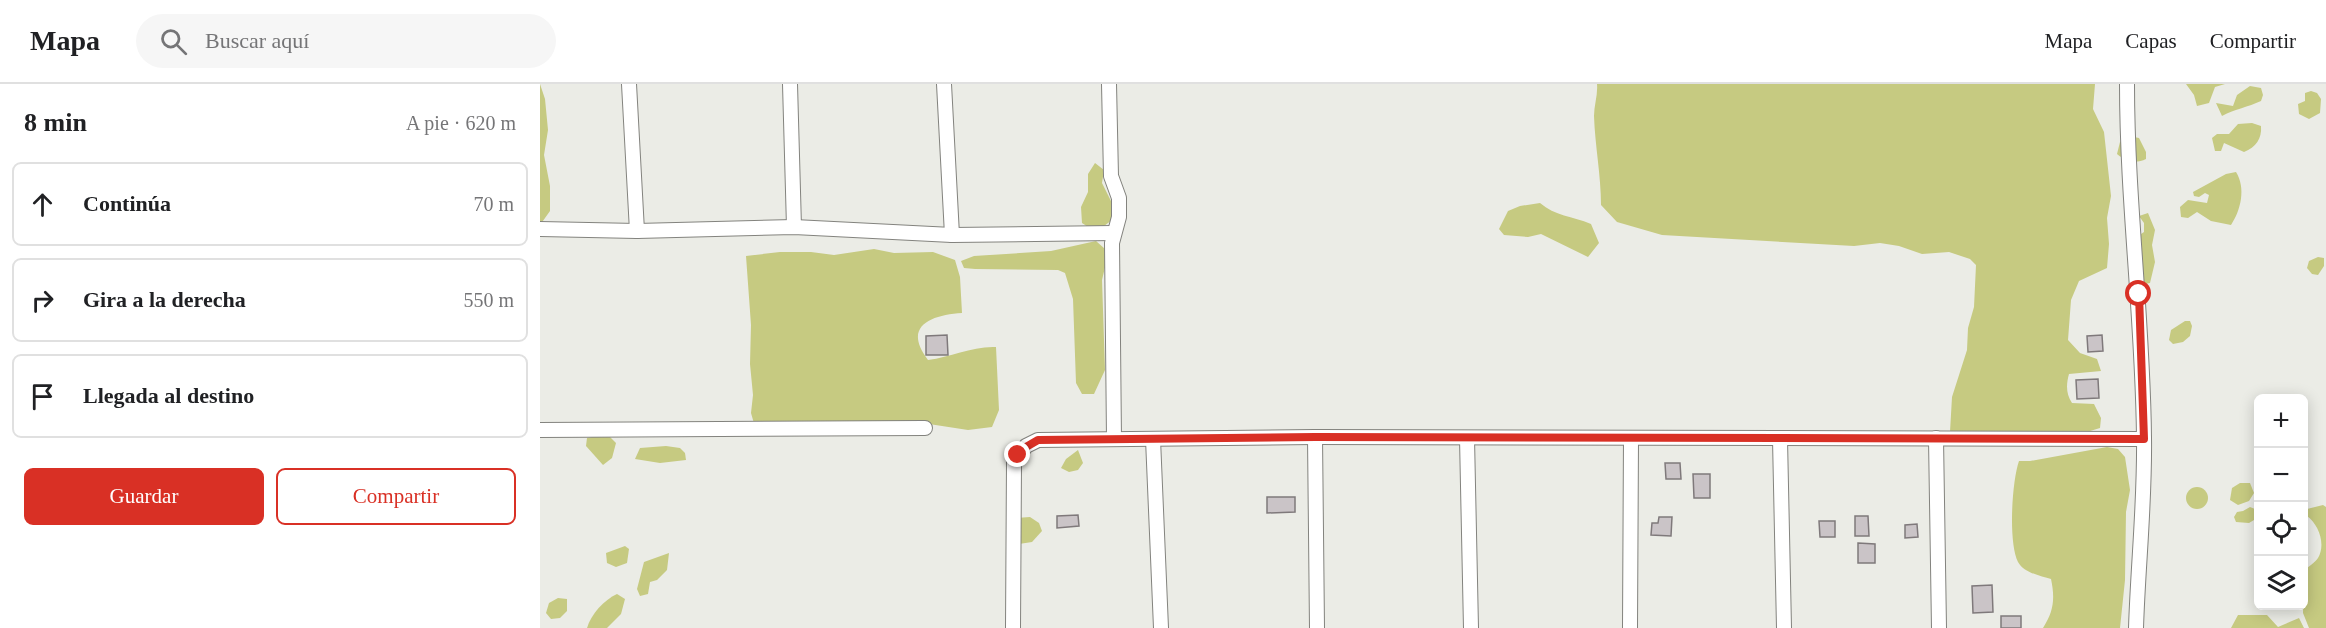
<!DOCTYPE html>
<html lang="es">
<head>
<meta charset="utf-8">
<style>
	:root { --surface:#fff; --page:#f6f6f6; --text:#202124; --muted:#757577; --line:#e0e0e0; --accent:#d93025 }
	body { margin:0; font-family:Georgia,serif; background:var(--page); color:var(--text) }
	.controls { position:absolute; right:18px; bottom:18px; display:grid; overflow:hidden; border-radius:9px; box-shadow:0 3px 15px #0003 }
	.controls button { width:54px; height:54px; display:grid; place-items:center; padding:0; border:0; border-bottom:2px solid var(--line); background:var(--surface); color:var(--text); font:30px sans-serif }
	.stop { position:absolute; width:18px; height:18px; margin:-14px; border:4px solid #d93025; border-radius:50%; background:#fff }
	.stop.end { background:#d93025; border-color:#fff; box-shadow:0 2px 6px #0008 }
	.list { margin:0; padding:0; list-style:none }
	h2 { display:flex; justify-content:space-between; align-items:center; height:78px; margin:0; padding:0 24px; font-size:26px }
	h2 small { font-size:20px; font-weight:400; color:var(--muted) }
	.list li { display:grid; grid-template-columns:39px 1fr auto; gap:18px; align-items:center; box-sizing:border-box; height:84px; margin:0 12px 12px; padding:0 12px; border:2px solid var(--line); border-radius:9px }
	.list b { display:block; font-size:22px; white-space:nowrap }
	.list em { font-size:20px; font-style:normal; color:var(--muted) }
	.actions { display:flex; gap:12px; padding:18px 24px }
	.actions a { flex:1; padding:14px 0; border:2px solid var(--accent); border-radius:9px; text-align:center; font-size:21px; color:var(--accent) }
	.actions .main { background:var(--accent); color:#fff }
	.icon { flex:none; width:33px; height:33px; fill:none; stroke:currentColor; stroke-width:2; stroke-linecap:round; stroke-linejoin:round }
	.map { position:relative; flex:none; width:1786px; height:544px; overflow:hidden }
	header { display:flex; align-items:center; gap:36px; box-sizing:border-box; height:84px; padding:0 30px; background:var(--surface); border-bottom:2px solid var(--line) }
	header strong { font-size:28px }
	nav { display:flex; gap:33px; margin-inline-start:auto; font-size:21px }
	.search { width:420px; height:54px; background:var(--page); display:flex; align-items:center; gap:15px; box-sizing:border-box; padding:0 21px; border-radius:33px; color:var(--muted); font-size:22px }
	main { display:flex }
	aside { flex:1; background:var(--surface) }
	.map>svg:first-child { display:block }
	.green { fill:#c6ca81 }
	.building { fill:#cac4c7; stroke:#7f797b; stroke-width:1.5 }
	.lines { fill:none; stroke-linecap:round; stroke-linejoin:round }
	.minor-casing { stroke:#83837e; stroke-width:16 }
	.minor { stroke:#fff; stroke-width:14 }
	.route { stroke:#d93025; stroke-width:8 }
</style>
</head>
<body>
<header>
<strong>Mapa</strong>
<div class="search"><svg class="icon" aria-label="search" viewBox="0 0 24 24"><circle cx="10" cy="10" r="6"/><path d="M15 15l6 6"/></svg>Buscar aquí</div>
<nav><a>Mapa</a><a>Capas</a><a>Compartir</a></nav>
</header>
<main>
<aside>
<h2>8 min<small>A pie · 620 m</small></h2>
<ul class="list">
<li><svg class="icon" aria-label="ahead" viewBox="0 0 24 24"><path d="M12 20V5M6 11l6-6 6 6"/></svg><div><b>Continúa</b></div><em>70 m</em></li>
<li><svg class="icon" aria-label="right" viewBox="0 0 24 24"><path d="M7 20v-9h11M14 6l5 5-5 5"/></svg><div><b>Gira a la derecha</b></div><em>550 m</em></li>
<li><svg class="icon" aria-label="arrive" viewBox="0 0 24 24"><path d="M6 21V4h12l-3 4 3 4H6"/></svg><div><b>Llegada al destino</b></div></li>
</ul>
<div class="actions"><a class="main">Guardar</a><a>Compartir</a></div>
</aside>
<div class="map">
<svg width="1786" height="544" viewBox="0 0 1786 544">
	<rect width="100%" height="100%" fill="#ebece6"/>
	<g class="green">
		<path d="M 0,0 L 5,15 L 8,46 L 4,71 L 10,102 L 10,127 L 0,141 Z"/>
		<path d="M 1057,0 L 1555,0 L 1553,25 L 1564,48 L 1571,112 L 1567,134 L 1569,160 L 1567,184 L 1539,197 L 1531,216 L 1528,256 L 1540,269 L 1557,275 L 1561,287 L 1529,290 C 1526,301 1526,310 1532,319 L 1554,320 L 1561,334 L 1560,344 L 1537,351 L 1410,348 L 1412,313 L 1427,266 L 1428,244 L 1434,223 L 1436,181 L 1430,175 L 1409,168 L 1382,170 L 1359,162 L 1340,159 L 1314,162 L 1122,151 L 1077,138 L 1061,121 C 1061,91 1055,62 1054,32 C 1054,21 1058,11 1057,0 Z"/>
		<path d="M 1646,0 L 1685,0 L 1675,3 L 1669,19 L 1657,22 L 1654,11 Z"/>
		<path d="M 1710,2 L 1721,4 L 1723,11 L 1721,17 C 1708,23 1695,25 1682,32 L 1676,19 L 1693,22 L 1697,11 Z"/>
		<path d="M 1771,7 L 1777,9 L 1781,15 L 1780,29 L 1769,35 L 1759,30 L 1758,20 L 1765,17 L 1765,9 Z"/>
		<path d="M 1712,39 L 1721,42 C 1722,55 1716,63 1704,68 L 1684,59 L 1681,67 L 1675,67 L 1672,54 L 1677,50 L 1689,50 L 1698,40 Z"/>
		<path d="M 1589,52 L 1599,54 L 1606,68 L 1606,75 C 1596,80 1586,78 1577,70 L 1580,58 Z"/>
		<path d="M 555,79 L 564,86 L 562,99 L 572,119 L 572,136 L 556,148 L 542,139 L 541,123 L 548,108 L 548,90 Z"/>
		<path d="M 1696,88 C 1706,104 1701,126 1691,141 L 1671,137 L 1657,128 L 1648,134 L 1641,133 L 1640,123 L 1648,116 L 1667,119 L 1669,111 L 1665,109 L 1659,113 L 1654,112 L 1653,108 L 1686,90 Z"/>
		<path d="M 1000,119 C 1015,132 1032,132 1051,140 L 1059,159 L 1048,173 L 1001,150 L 988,153 L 964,151 L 959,145 L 968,127 L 980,122 Z"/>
		<path d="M 1608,129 L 1615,146 L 1612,161 L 1615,178 L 1610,199 L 1600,201 L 1595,154 L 1604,148 L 1604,139 L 1599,132 Z"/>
		<path d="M 556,157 L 565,165 L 566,179 L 562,196 L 565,286 L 554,310 L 542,310 L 536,299 L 533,215 L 525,189 L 518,186 L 435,185 L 424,184 L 421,177 L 434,172 L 511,167 Z"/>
		<path d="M 334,165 L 354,169 L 393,168 L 415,176 L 420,193 L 422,229 C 391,231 362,242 388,276 C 411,273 432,262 456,263 L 459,326 L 452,343 L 428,346 L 376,338 L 215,343 L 211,329 L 213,311 L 210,280 L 211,241 L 206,172 L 240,168 L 271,168 L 294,171 Z"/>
		<path d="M 1778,173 L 1784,174 L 1784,182 L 1778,191 L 1772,190 L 1767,184 L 1769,177 Z"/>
		<path d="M 1645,237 L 1650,237 L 1652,242 L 1650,252 L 1643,258 L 1633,260 L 1629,256 L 1631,246 Z"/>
		<path d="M 57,352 L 69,352 L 76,359 L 72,374 L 63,381 L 46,362 L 47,354 Z"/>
		<path d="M 126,362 L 140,364 L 145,369 L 146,376 L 120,379 L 95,375 L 100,364 Z"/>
		<path d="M 1567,363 L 1578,365 L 1585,373 L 1590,406 L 1586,428 L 1585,496 L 1580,544 L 1503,544 C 1514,527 1515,514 1511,495 C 1501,492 1484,489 1478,478 C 1468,458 1472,397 1479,377 L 1490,377 Z"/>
		<path d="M 538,366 L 543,379 L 538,386 L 529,388 L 521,384 L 526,375 Z"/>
		<path d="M 1700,399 L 1710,399 L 1714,409 L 1709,417 L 1698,421 L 1690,416 L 1692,404 Z"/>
		<circle cx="1657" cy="414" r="11"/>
		<path d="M 1783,421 L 1786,423 L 1786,544 L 1769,544 L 1763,529 L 1764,487 C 1767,483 1775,479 1778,474 C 1786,460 1779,441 1767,432 L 1767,425 Z"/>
		<path d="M 1710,423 L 1715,425 L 1714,436 L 1709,439 L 1696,438 L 1694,433 L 1697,428 L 1703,427 Z"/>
		<path d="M 490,433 L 499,439 L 502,447 L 492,458 L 479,460 L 475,434 Z"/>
		<path d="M 85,462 L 89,465 L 87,479 L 76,483 L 67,479 L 66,469 Z"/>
		<path d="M 129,469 L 127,486 L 117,496 L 110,498 L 108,510 L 100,512 L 97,505 L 104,478 Z"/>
		<path d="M 77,510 L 85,515 L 81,530 L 67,544 L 47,544 C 51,530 64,516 77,510 Z"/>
		<path d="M 18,514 L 27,515 L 27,527 L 20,534 L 11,535 L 6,529 L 9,519 Z"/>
		<path d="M 1698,531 L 1727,531 L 1738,543 L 1759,534 L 1764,544 L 1691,544 Z"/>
	</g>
	<g class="building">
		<path d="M 407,251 L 408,271 L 386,271 L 386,252 Z"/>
		<path d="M 1562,251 L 1563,267 L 1548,268 L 1547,252 Z"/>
		<path d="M 1558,295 L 1559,314 L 1537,315 L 1536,296 Z"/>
		<path d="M 1125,379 L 1140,379 L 1141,395 L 1126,395 Z"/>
		<path d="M 1153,390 L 1170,390 L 1170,414 L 1154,414 Z"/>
		<path d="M 727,413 L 755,413 L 755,428 L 727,429 Z"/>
		<path d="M 538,431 L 539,442 L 517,444 L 517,432 Z"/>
		<path d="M 1315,432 L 1328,432 L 1329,452 L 1315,452 Z"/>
		<path d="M 1119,433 L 1132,433 L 1131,452 L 1111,451 L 1112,439 L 1118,439 Z"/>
		<path d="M 1279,437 L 1295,437 L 1295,453 L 1280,453 Z"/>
		<path d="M 1377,440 L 1378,453 L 1365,454 L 1365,441 Z"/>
		<path d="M 1318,459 L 1335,460 L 1335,479 L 1318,479 Z"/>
		<path d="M 1452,501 L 1453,528 L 1433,529 L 1432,502 Z"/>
		<rect x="1461" y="532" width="20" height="12"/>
	</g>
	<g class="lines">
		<g class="minor-casing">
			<g id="minor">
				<path d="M 89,0 L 97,147"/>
				<path d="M 250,0 L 254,143"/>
				<path d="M 404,0 L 412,151"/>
				<path d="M 569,0 L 571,92 L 579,114 L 579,133 L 572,159 L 574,355"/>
				<path d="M 1587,0 C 1587,118 1603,235 1604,354 C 1605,417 1598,481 1596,544"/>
				<path d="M 0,145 L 97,147 L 254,143 L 412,151 L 574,149"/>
				<path d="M 0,346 L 385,344"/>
				<path d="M 775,353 L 777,544"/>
				<path d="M 927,354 L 931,544"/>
				<path d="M 1396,354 L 1399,544"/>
				<path d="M 613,355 L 621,544"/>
				<path d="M 1240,355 L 1244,544"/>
				<path d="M 473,544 L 474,379 L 486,362 L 498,356 L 775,353 L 1604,355"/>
				<path d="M 1090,544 L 1091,354"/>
			</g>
		</g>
		<use href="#minor" class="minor"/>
	</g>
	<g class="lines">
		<path class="route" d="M 478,371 L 486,363 L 498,356 L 775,353 L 1604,355 L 1599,210"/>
	</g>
</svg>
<div class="controls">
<button>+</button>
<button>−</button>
<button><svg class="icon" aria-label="locate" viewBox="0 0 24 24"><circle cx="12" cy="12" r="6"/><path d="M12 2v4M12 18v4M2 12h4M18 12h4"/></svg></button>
<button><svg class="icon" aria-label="layers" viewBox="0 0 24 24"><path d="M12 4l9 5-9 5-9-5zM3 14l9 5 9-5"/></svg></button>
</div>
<div class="stop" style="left:1599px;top:210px"></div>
<div class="stop end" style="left:478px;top:371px"></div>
</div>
</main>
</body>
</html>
